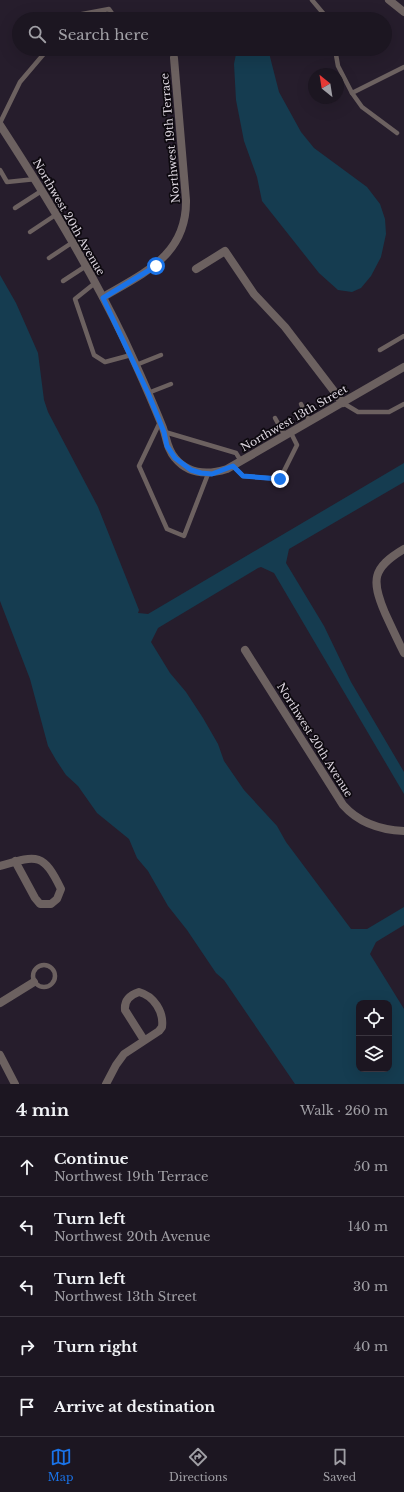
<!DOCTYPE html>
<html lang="en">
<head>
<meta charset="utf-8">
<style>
	:root { --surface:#1c1621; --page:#251f2a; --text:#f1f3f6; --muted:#a09fa5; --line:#3a353f; --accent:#1a73e8 }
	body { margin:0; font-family:"Libre Baskerville",serif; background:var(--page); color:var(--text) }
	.controls { position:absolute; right:12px; bottom:12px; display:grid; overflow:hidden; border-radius:8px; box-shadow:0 4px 16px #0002 }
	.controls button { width:36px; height:36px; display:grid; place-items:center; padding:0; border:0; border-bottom:1px solid var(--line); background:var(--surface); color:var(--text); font:20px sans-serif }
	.compass { position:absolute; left:308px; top:68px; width:36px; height:36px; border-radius:50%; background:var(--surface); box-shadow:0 4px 16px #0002; rotate:330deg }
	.stop { position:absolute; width:12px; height:12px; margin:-9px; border:3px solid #1a73e8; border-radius:50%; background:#fff }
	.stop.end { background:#1a73e8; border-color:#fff; box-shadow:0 1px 4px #0008 }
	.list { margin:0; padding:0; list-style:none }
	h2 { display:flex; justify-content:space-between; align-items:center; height:52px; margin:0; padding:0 16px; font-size:17px }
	h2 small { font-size:13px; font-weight:400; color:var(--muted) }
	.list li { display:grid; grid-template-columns:26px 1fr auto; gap:12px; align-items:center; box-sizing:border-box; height:60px; padding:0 16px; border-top:1px solid var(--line) }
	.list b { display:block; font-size:15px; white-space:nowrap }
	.list p { margin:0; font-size:13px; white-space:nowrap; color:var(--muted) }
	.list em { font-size:13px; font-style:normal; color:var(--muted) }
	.icon { flex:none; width:22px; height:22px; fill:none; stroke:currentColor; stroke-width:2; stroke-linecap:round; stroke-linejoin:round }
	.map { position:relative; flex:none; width:404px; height:1084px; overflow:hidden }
	.search { position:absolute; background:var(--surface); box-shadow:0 4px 16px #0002; left:12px; right:12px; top:12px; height:44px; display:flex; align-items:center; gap:10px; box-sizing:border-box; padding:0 14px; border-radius:22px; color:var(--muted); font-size:15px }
	.sheet { height:352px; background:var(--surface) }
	nav { display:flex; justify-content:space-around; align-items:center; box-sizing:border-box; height:56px; border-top:1px solid var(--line); background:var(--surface); font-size:11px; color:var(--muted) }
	nav a { display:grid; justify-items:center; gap:2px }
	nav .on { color:var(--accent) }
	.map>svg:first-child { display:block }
	.water { fill:#153c50; fill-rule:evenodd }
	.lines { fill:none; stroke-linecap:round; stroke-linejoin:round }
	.lane { stroke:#6c6160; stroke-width:4.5 }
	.street { stroke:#6c6160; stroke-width:8 }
	.route { stroke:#1a73e8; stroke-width:5 }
	.labels { text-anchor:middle; stroke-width:3.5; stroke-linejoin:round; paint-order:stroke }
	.street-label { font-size:11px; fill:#dcd5df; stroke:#0d090f }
</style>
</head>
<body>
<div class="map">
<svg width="404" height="1084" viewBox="0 0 404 1084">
	<rect width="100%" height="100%" fill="#261d2c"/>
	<g class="water">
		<path d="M 237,49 L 268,49 L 279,92 L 301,132 L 314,148 L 367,187 L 380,204 L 385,219 L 386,234 L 381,257 L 371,276 L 361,288 L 352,292 L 338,290 L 319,273 L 262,201 L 257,177 L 244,141 L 236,100 L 234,64 Z"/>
		<path d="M 0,275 L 16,303 L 38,353 L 44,400 L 48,412 L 98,507 L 139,610 L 138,613 L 148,614 L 404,463 L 404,482 L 289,549 L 286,563 L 324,626 L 351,682 L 404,772 L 404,794 L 274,573 L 261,567 L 258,568 L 158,628 L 151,642 L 170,673 L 186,692 L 203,718 L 218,744 L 224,761 L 244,790 L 277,826 L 286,842 L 351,929 L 367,929 L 404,907 L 404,925 L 376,942 L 370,954 L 404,1009 L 404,1084 L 295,1084 L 224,980 L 216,973 L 187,930 L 168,906 L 148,871 L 137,858 L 129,839 L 97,813 L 78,786 L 66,775 L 56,760 L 48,746 L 30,679 L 0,601 ZM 359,1003 L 389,1003 L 389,1069 L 359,1069 Z"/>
	</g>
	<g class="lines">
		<g class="lane">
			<path d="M 312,0 L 328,19"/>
			<path d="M 74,19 L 77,15 L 109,9 L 116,19"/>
			<path d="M 102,49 L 108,52 L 111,49"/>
			<path d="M 335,49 L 338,66 L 352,93"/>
			<path d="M 0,123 L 20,82 L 48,49"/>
			<path d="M 397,133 L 362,107 L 352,93 L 404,67"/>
			<path d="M 0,170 L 7,182 L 36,179"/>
			<path d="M 15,208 L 43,190"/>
			<path d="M 30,232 L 57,214"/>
			<path d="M 49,258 L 73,242"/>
			<path d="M 63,281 L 86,266"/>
			<path d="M 95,283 L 75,299 L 94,355 L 105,362 L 131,355"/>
			<path d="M 380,350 L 404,336"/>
			<path d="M 136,365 L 161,355"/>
			<path d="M 148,393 L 171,384"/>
			<path d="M 343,403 L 358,412 L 389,412 L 404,404"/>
			<path d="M 301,404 L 310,422"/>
			<path d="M 275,418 L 285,436"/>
			<path d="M 160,422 L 139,466 L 167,529 L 184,536 L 208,474"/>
			<path d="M 165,432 L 236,453 L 241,461"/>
			<path d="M 233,466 L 243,476 L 280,479 L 297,445 L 291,433"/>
			<circle cx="44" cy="976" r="11"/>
		</g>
		<g class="street">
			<path d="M 389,0 L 404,12"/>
			<path d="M 0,125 C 45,194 88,264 124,339 C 138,369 151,398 163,428 C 167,439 167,449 175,458 C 189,475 208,475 227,469 L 404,367"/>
			<path d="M 196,269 L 225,251 L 254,294 L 285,327 L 343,403"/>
			<path d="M 103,297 C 144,273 187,255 186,200 L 174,58"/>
			<path d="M 404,549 C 372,568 371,580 385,613 C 391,626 397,639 404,653"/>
			<path d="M 245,650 L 343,805 C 359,823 380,830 404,831"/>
			<path d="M 0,866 C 37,855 43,852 61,889 L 57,899 L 51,904 L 40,904 L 35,898 L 15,861"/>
			<path d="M 0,1003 L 34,982"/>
			<path d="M 0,1055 L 15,1084"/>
			<path d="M 106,1084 L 116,1065 L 124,1054 L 159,1031 L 162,1027 C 164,1012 154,996 139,992 C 130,995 124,1000 125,1010 L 144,1040"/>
		</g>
	</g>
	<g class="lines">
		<path class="route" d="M 156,266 L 103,298 L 148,393 L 164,432 L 167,446 L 175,458 L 191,470 L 201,473 L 212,474 L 233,466 L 243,476 L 280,479"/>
	</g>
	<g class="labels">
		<g class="street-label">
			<text transform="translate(170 138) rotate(-95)" y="4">Northwest 19th Terrace</text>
			<text transform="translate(69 217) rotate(60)" y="4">Northwest 20th Avenue</text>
			<text transform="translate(294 418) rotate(-30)" y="4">Northwest 13th Street</text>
			<text transform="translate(315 740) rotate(58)" y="4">Northwest 20th Avenue</text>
		</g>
	</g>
</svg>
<div class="controls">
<button><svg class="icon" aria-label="locate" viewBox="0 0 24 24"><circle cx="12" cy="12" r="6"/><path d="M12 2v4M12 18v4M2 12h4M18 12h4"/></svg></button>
<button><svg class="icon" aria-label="layers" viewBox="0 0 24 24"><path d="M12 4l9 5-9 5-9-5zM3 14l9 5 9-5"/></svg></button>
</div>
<svg class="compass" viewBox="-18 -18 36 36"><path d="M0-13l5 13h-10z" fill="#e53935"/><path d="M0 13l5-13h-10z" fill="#a09fa5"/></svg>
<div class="stop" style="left:156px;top:266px"></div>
<div class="stop end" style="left:280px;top:479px"></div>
<div class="search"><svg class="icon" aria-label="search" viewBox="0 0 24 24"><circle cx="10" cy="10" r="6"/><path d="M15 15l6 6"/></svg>Search here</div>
</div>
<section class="sheet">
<h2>4 min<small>Walk · 260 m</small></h2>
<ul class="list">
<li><svg class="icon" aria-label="ahead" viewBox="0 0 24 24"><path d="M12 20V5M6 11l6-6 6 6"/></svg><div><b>Continue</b><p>Northwest 19th Terrace</p></div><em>50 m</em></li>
<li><svg class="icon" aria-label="left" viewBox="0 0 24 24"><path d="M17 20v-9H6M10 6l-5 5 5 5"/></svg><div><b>Turn left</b><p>Northwest 20th Avenue</p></div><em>140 m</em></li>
<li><svg class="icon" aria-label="left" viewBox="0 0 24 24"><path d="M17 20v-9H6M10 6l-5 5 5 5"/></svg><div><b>Turn left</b><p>Northwest 13th Street</p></div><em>30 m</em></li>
<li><svg class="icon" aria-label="right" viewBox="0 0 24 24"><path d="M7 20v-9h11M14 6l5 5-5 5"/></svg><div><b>Turn right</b></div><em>40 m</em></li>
<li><svg class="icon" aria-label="arrive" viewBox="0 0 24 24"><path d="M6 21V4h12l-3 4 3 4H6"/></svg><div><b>Arrive at destination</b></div></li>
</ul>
</section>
<nav>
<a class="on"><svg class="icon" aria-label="map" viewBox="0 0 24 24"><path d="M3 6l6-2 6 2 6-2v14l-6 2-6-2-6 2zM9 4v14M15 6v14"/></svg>Map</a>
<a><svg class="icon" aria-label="directions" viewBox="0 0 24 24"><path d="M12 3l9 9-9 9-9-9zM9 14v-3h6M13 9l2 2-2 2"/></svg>Directions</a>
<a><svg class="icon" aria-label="saved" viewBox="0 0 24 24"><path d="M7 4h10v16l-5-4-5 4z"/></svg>Saved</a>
</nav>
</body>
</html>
